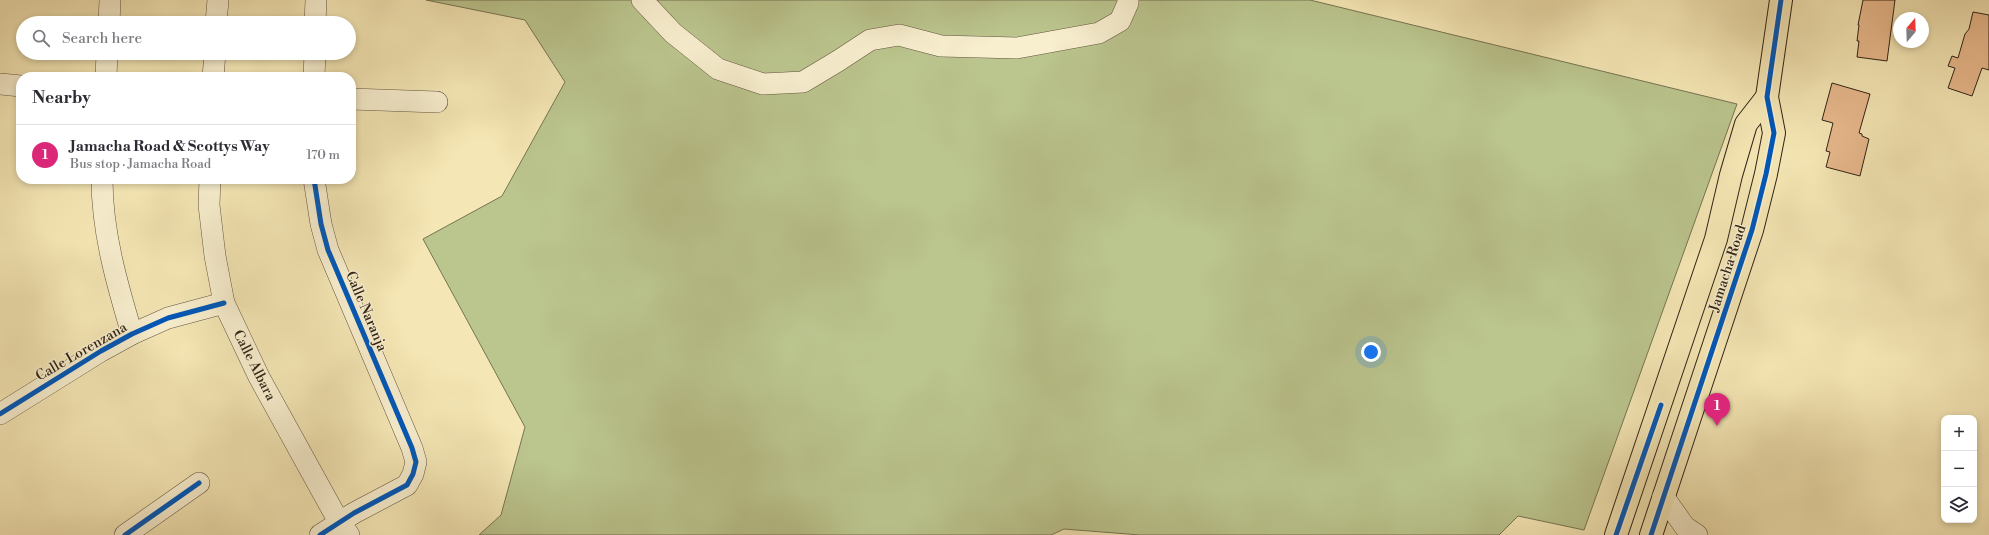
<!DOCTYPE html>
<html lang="en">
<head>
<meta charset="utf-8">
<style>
	:root { --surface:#fff; --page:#f7f7f7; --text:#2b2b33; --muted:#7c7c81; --line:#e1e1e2; --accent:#db2777 }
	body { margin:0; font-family:"Libre Bodoni",serif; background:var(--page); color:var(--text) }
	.controls { position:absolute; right:12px; bottom:12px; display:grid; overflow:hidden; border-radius:8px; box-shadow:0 2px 6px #0003 }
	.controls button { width:36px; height:36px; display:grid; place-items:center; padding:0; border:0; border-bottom:1px solid var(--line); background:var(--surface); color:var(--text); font:20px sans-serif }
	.compass { position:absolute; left:1893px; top:12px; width:36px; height:36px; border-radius:50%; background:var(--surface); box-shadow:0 2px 6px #0003; rotate:19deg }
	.you { position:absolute; left:1371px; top:352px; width:14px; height:14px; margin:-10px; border:3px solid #fff; border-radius:50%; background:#1a73e8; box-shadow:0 0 0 6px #1a73e833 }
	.badge { display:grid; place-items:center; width:26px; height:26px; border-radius:50%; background:var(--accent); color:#fff; font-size:13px; font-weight:700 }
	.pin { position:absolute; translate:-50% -33px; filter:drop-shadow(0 1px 2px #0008) }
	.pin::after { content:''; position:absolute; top:21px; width:14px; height:12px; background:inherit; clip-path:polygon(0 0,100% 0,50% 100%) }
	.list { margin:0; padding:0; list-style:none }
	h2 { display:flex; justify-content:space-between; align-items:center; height:52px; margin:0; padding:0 16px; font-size:17px }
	h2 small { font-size:13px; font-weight:400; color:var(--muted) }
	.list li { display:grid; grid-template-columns:26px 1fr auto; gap:12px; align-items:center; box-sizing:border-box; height:60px; padding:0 16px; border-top:1px solid var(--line) }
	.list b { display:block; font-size:15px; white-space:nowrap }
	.list p { margin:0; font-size:13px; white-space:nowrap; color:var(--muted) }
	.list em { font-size:13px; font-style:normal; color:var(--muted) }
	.icon { flex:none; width:22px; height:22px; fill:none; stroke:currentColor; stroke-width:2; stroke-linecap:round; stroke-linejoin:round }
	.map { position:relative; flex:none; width:1989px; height:535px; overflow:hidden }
	.search { position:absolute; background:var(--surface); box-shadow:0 2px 6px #0003; left:16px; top:16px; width:340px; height:44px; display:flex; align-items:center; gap:10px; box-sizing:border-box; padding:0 14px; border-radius:22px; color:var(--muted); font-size:15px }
	.panel { position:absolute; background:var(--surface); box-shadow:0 2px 6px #0003; left:16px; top:72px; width:340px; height:112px; border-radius:16px }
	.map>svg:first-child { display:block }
	.green { fill:#bbc58e; stroke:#767453 }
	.building { fill:#e8b98d; stroke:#312418 }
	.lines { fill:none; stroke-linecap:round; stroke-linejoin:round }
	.minor-casing { stroke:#62553f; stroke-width:22 }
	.major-casing { stroke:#312418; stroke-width:24 }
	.minor { stroke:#f8efcf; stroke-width:21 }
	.major { stroke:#f5e7b5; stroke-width:22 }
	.cycleway-casing { stroke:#f8efcf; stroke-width:8 }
	.cycleway { stroke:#0057b8; stroke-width:5 }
	.labels { text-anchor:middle; stroke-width:3; stroke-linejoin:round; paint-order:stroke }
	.street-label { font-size:14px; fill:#312418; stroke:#f8efcf }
</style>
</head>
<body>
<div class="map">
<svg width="1989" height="535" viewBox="0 0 1989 535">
	<rect width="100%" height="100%" fill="#f5e7b5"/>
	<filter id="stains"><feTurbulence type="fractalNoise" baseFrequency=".005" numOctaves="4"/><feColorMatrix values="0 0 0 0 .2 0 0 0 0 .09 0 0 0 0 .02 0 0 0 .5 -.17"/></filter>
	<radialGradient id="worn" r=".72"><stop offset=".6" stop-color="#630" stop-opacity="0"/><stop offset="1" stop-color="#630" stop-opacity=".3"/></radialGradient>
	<path class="green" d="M 426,0 L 1310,0 L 1737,104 L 1584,530 L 1518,516 L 1499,535 L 1140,535 L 1064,529 L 1051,535 L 479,535 L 501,515 L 525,427 L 423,239 L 502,196 L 565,82 L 525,20 Z"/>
	<g class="building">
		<path d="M 1863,0 L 1895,0 L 1887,61 L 1857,57 L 1859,41 L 1857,41 L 1859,25 L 1858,25 Z"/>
		<path d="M 1973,12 L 1989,15 L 1989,70 L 1982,68 L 1972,96 L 1948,88 L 1955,68 L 1948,66 L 1952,56 L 1958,58 L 1965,34 L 1969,29 Z"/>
		<path d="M 1832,83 L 1870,94 L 1859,133 L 1862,134 L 1862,136 L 1869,139 L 1860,176 L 1826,167 L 1830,152 L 1826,151 L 1833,123 L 1822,120 Z"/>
	</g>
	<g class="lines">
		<g class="minor-casing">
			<g id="minor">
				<path d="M 642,0 L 673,33 L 718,69 L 763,84 L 803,82 L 838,61 L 870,40 L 899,35 L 941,46 L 1017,48 L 1099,33 L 1120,21 L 1128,3 L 1128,0"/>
				<path d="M 109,23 L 110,0"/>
				<path d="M 216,23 L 218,0"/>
				<path d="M 315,23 L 316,0"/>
				<path d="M 106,77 L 107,53"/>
				<path d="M 213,77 L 215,53"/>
				<path d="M 314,77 L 315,53"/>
				<path d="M 0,84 L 21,86"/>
				<path d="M 351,99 L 437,102"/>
				<path d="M 102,179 C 102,232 117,284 132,334"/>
				<path d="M 210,179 L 209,205 L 215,256 L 224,303 L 259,377 L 339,522 L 349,535"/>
				<path d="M 314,179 L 321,224 L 328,250 L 412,448 L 416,462 L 413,474 L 407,485 L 354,513 L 320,535"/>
				<path d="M 0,414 L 101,351 L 132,334 L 168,318 L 224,303"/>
				<path d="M 1663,496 L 1685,527 L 1697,535"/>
				<path d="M 125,535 L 199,483"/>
			</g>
		</g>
		<g class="major-casing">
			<g id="major">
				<path d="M 1616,535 L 1716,239 L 1731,175 L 1746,124 L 1767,97"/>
				<path d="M 1651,535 L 1752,230 L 1766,174 L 1774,133 L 1767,97 L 1781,0"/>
			</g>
		</g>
		<use href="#minor" class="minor"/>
		<use href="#major" class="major"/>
		<g class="cycleway-casing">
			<g id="cycleway">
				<path d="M 314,179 L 321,224 L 328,250 L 412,448 L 416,462 L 413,474 L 407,485 L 354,513 L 320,535"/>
				<path d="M 0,414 L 101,351 L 132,334 L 168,318 L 224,303"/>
				<path d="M 125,535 L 199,483"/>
				<path d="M 1616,535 L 1661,405"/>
				<path d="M 1651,535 L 1752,230 L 1766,174 L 1774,133 L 1767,97 L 1781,0"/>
			</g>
		</g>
		<use href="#cycleway" class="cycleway"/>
	</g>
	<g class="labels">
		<g class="street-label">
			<text transform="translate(1727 268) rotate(-72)" y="5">Jamacha Road</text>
			<text transform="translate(367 311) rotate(67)" y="5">Calle Naranja</text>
			<text transform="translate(81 351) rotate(-30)" y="5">Calle Lorenzana</text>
			<text transform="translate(255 365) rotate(63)" y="5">Calle Albara</text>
		</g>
	</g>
	<rect width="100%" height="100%" filter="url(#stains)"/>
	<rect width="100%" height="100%" fill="url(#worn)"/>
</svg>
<div class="controls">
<button>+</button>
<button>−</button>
<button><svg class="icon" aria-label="layers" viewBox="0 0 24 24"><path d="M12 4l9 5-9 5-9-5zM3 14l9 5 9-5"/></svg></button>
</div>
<svg class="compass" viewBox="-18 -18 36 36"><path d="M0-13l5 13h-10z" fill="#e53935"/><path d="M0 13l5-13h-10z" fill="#7c7c81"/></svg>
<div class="you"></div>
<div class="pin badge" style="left:1717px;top:426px">1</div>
<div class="search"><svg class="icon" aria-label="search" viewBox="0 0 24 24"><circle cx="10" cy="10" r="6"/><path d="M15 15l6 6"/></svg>Search here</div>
<section class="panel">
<h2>Nearby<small></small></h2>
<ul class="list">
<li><span class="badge">1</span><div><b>Jamacha Road &amp; Scottys Way</b><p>Bus stop · Jamacha Road</p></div><em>170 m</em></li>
</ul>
</section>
</div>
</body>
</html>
